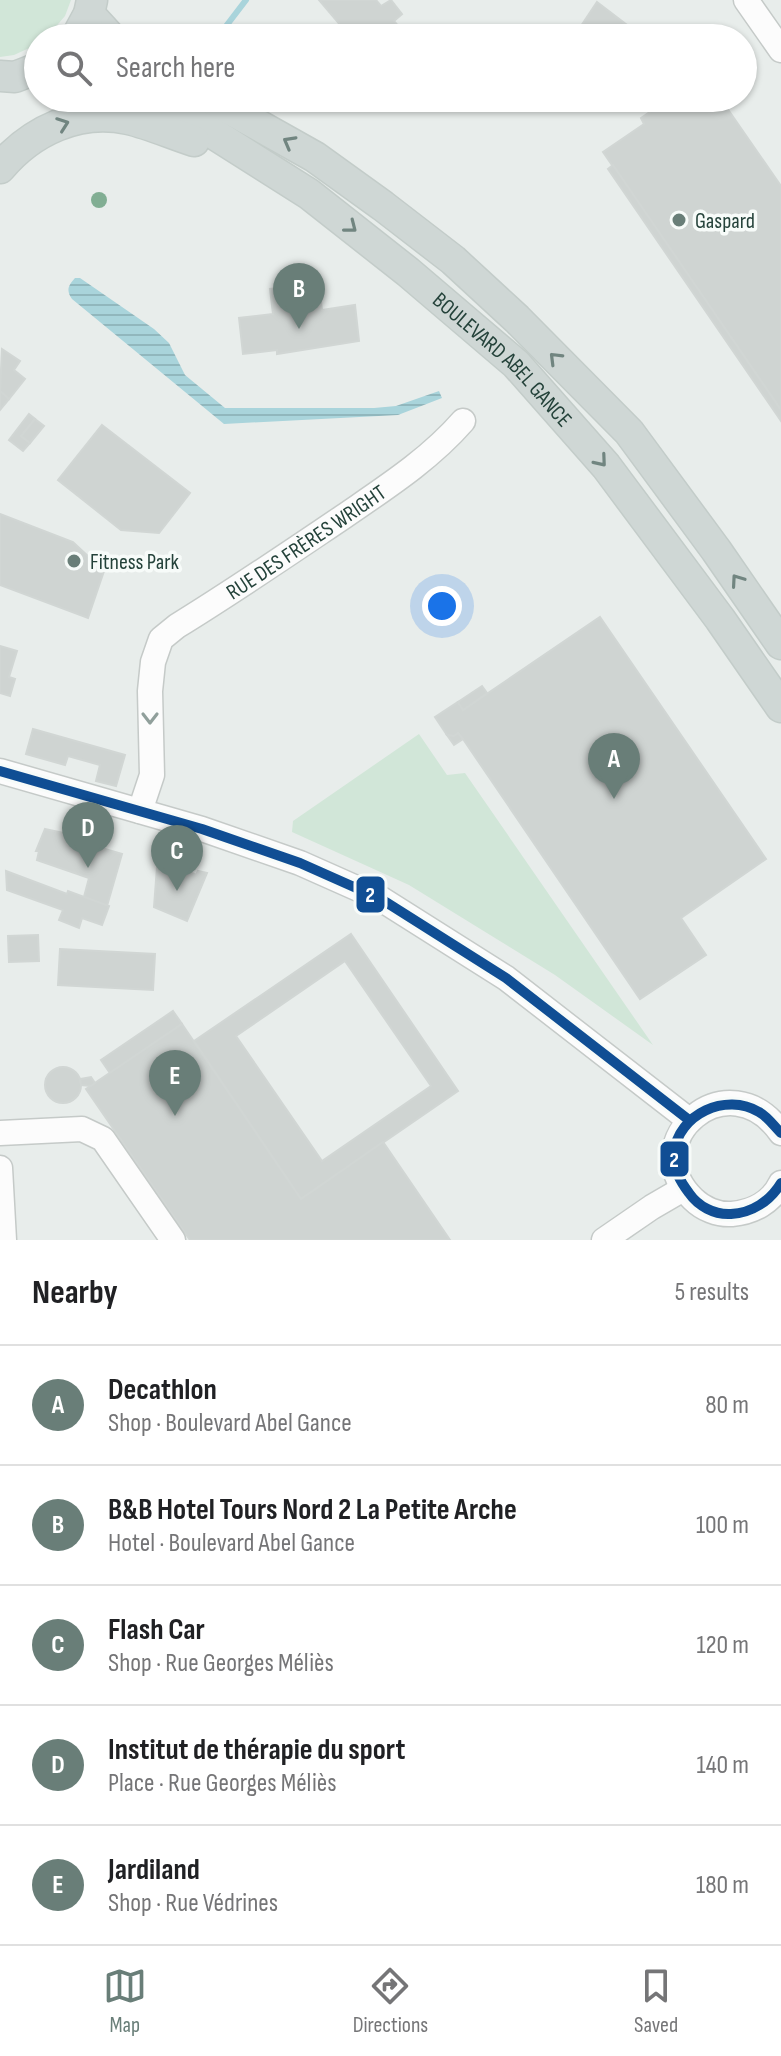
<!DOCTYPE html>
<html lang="en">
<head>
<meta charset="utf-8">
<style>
	:root { --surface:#fff; --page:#f6f6f6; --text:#202124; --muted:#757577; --line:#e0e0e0; --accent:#697e78 }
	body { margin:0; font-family:"Sofia Sans Condensed",sans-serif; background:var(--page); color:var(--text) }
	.you { position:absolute; left:442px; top:606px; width:28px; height:28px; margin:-20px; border:6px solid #fff; border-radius:50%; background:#1a73e8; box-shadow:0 0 0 12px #1a73e833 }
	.badge { display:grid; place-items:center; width:52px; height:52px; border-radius:50%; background:var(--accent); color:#fff; font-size:26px; font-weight:700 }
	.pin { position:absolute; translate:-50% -66px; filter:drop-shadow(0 2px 4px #0008) }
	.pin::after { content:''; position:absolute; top:42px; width:28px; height:24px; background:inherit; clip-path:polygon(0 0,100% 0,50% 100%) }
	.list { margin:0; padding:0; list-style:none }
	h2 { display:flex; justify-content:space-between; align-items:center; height:104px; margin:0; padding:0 32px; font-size:34px }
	h2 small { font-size:26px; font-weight:400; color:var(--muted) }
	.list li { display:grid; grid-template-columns:52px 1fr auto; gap:24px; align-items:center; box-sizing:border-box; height:120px; padding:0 32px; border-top:2px solid var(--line) }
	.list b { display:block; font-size:30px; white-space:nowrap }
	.list p { margin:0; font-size:26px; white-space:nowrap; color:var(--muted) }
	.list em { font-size:26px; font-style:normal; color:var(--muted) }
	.icon { flex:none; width:44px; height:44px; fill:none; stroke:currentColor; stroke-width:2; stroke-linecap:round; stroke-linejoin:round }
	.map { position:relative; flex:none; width:781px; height:1240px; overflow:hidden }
	.search { position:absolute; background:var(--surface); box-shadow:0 2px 6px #0004; left:24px; right:24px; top:24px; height:88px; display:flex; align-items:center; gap:20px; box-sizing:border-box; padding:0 28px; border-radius:44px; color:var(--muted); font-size:30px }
	.sheet { height:704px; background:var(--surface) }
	nav { display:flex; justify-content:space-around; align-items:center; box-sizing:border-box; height:112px; border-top:2px solid var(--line); background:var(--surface); font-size:22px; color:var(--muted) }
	nav a { display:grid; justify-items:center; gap:4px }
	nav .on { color:var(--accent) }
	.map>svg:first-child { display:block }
	.green { fill:#d1e6d8 }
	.water { fill:url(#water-rules) }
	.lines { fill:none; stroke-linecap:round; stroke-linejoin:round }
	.stream { stroke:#a9d4db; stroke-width:6 }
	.building { fill:#cfd4d2; stroke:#d1d6d4; stroke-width:2; fill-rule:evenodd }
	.minor-casing { stroke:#c5cac8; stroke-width:27 }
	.major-casing { stroke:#c3ccc9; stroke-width:33 }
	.minor { stroke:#fcfcfc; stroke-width:24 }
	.major { stroke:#cfd7d5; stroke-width:30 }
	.bus-1-casing { stroke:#f7fbf9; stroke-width:16 }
	.bus-1 { stroke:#104e94; stroke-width:10 }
	.tree { fill:#81ae93 }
	.oneway { stroke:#718580 }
	.oneway2 { stroke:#909f9b }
	.poi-dot { fill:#697e78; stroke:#f7fbf9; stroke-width:3 }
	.labels { text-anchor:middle; stroke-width:7; stroke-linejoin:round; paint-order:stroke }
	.poi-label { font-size:22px; fill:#24423a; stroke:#f7fbf9; text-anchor:start }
	.street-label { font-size:22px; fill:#24423a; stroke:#f7fbf9 }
	.line-badge { stroke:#f7fbf9; stroke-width:3 }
	.badge-label { font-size:22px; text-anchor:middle; font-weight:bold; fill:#fff }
</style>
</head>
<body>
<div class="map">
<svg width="781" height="1240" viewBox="0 0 781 1240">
	<defs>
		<pattern id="water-rules" width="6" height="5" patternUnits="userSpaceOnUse" patternTransform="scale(2)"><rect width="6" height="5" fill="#a9d4db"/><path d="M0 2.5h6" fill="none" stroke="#91b7bd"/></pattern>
	</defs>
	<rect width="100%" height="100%" fill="#e8edeb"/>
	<g class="green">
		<path d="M 0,0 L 71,0 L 65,16 L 46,38 L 38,38 L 38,44 L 14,55 L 0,57 Z"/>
		<path d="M 419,734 L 447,775 L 465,773 L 653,1045 L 555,975 L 409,885 L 292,832 L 293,821 Z"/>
	</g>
	<path class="water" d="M 75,278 L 80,278 L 154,329 L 169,343 L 185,375 L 225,408 L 374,408 L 396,406 L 439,391 L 442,398 L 398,415 L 224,424 L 72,299 C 66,290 68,286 75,278 Z"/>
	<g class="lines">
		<path class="stream" d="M 217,38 L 246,0"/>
	</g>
	<g class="building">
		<path d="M 319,0 L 376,0 L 381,6 L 391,0 L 402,14 L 394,21 L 408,38 L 344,38 L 348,34 Z"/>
		<path d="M 597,2 L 627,25 L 617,38 L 573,38 Z"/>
		<path d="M 401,98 L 420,98 L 409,107 Z"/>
		<path d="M 552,98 L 569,98 L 563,107 Z"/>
		<path d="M 670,98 L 720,98 L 781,186 L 781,410 L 603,152 L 644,124 L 641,118 Z"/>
		<path d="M 613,165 L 781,410 L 781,421 L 608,169 Z"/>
		<path d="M 289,283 L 298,283 L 299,292 L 290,292 Z"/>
		<path d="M 319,284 L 322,310 L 355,305 L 359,341 L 277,354 L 277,350 L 243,354 L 239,318 L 273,314 L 270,289 L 289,287 L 290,292 L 299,292 L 299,286 Z"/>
		<path d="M 2,349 L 20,361 L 14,370 L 25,379 L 9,399 L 0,391 Z"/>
		<path d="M 0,391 L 9,399 L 0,410 Z"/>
		<path d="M 29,414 L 35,419 L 21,436 L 30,443 L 23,451 L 9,440 Z"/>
		<path d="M 35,419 L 44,426 L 30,443 L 21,436 Z"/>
		<path d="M 102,425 L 190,493 L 159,533 L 121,530 L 58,480 Z"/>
		<path d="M 0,514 L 73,542 L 104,571 L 88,618 L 0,585 Z"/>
		<path d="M 600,617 L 766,859 L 681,918 L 706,955 L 640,999 L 463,739 L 458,733 L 454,736 L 447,735 L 435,717 L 458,702 L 463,710 Z"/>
		<path d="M 0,646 L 17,651 L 9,677 L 15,679 L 10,696 L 0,693 Z"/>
		<path d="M 482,686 L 487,693 L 463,710 L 458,702 Z"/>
		<path d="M 33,729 L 125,755 L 116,786 L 96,781 L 100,765 L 68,756 L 65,765 L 26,754 Z"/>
		<path d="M 458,733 L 463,739 L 454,745 L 447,735 L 454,736 Z"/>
		<path d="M 45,829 L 100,841 L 98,847 L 122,854 L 107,906 L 84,897 L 89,878 L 37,860 L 39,851 L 36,851 Z"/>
		<path d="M 157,867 L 169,872 L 186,870 L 196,875 L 198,871 L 207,873 L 187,921 L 154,907 Z"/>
		<path d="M 6,871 L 67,894 L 68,891 L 109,906 L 102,925 L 82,918 L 79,928 L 59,920 L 63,910 L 7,890 Z"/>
		<path d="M 351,934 L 458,1091 L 301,1199 L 194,1041 ZM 345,961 L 431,1086 L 322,1161 L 236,1036 Z"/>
		<path d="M 38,935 L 39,961 L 9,962 L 8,936 Z"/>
		<path d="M 60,949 L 155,954 L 153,990 L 58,985 Z"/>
		<path d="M 173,1011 L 182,1024 L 110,1073 L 101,1060 Z"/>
		<path d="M 182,1024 L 301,1199 L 383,1142 L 450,1240 L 190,1240 L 86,1089 Z"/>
		<circle cx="63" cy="1085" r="18"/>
		<path d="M 91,1077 L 95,1083 L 91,1086 L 81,1085 L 80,1079 Z"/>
	</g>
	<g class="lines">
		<g class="minor-casing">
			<g id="minor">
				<path d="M 746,0 L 781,50"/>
				<path d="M 0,771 L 202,829 L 300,863 L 381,899 L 506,978 L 689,1120"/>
				<path id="s1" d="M 140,811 L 152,775 L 150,691 L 153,662 L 161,639 L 177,626 C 234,591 288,554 343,517 C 385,488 429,460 463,421"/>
				<path d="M 0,1133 L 82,1129 L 103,1139 L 173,1240"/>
				<path d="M 781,1133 C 729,1058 633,1141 693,1199 C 703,1209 718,1215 732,1214 C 753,1212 772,1202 781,1183"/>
				<path d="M 0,1168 L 4,1240"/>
				<path d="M 604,1240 L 652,1207 L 683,1189"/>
			</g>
		</g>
		<g class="major-casing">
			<g id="major">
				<path d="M 89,14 L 111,38"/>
				<path d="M 76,38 L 89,14 L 92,0"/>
				<path d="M 0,76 L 15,77 L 38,68"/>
				<path id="s2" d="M 142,98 L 208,130 L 309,194 L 408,272 L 516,364 L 606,466 L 720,619 L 781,707"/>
				<path d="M 210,98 L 315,157 L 383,206 L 453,260 L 517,319 L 629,432 L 716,550 L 781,644"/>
				<path d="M 0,168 C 31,131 79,108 128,119 C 150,124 172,134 194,141"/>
			</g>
		</g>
		<use href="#minor" class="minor"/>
		<use href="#major" class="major"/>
		<g class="bus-1-casing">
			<g id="bus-1">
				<path d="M 0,771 L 202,829 L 300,863 L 381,899 L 506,978 L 689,1120"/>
				<path d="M 781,1133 C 774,1126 767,1116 759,1112 C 726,1092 678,1114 674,1153 C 673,1169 680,1181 689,1193 C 698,1206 714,1215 731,1214 C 752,1213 770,1201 781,1183"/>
			</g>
		</g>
		<use href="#bus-1" class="bus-1"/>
	</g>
	<circle class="tree" cx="99" cy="200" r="8"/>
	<defs><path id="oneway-chevron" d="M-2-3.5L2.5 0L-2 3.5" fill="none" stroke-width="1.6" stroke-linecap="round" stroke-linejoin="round" transform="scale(2)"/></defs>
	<g class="oneway">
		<use href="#oneway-chevron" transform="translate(63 124) rotate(-20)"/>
		<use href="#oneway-chevron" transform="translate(289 142) rotate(-151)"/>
		<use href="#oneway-chevron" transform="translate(351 227) rotate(38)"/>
		<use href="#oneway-chevron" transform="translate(555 358) rotate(-135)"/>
		<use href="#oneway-chevron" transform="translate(601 461) rotate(50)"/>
		<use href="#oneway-chevron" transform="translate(737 580) rotate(-125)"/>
	</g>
	<use class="oneway2" href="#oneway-chevron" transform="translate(150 718) rotate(90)"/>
	<g class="poi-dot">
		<circle cx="679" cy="220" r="8"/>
		<circle cx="74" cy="561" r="8"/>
	</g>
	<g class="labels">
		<g class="poi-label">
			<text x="695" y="228">Gaspard</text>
			<text x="90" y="569">Fitness Park</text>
		</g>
		<g class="street-label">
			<text dy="8" stroke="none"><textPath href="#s2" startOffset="448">BOULEVARD ABEL GANCE</textPath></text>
			<text dy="8" stroke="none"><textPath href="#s1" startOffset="350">RUE DES FRÈRES WRIGHT</textPath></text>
		</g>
	</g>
	<g class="line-badge">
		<rect x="355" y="875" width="31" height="39" rx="8" fill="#104e94"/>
		<rect x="659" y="1140" width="31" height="38" rx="8" fill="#104e94"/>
	</g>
	<g class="badge-label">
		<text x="370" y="902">2</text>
		<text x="674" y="1167">2</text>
	</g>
</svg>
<div class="you"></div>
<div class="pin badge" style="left:614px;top:799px">A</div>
<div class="pin badge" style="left:299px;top:329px">B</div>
<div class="pin badge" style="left:177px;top:891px">C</div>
<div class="pin badge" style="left:88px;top:868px">D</div>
<div class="pin badge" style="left:175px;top:1116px">E</div>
<div class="search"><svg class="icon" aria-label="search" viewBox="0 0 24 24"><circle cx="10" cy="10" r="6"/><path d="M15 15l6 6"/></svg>Search here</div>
</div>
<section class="sheet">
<h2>Nearby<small>5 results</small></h2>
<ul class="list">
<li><span class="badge">A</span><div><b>Decathlon</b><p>Shop · Boulevard Abel Gance</p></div><em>80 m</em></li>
<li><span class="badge">B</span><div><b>B&amp;B Hotel Tours Nord 2 La Petite Arche</b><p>Hotel · Boulevard Abel Gance</p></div><em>100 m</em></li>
<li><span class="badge">C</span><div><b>Flash Car</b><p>Shop · Rue Georges Méliès</p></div><em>120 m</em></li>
<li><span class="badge">D</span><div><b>Institut de thérapie du sport</b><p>Place · Rue Georges Méliès</p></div><em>140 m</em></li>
<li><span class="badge">E</span><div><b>Jardiland</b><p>Shop · Rue Védrines</p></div><em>180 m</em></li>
</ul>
</section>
<nav>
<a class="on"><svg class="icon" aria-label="map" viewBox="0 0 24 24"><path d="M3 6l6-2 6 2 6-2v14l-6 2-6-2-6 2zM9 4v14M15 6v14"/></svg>Map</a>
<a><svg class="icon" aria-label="directions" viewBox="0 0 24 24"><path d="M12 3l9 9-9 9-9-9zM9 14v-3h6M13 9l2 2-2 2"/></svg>Directions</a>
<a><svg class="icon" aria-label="saved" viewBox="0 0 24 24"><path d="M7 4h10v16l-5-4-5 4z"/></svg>Saved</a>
</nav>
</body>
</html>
